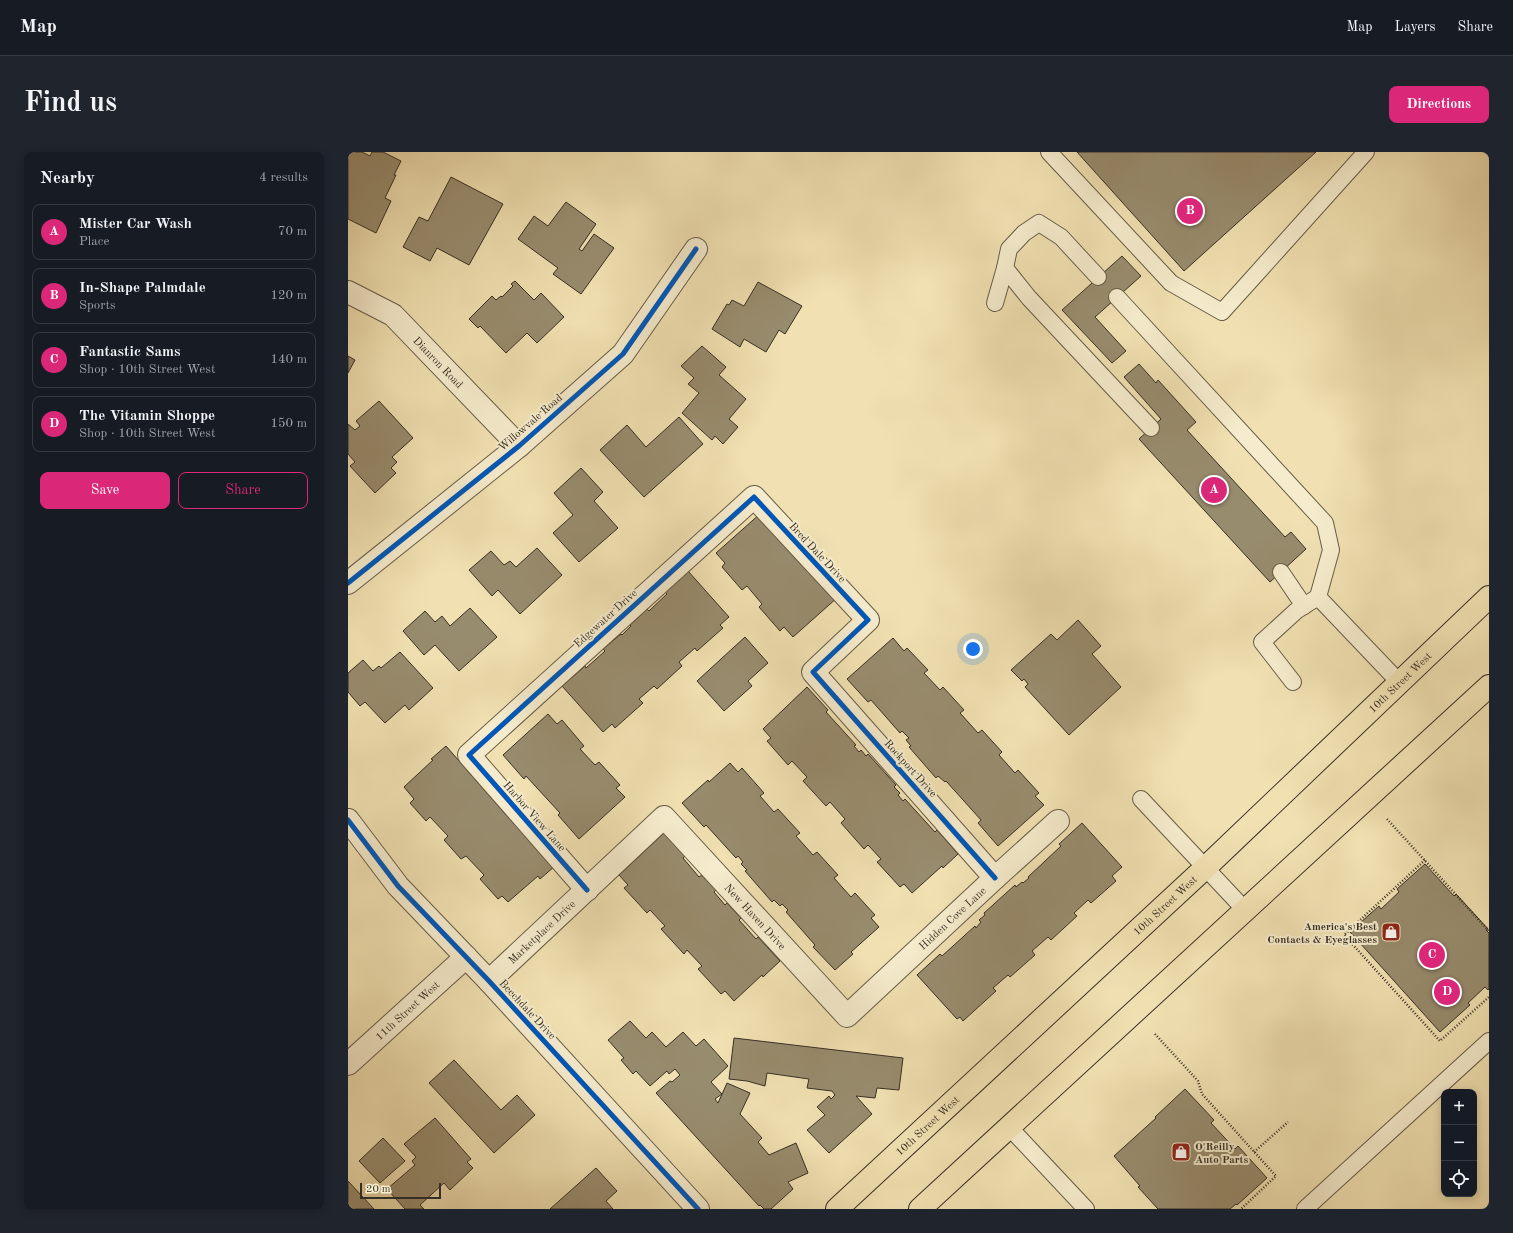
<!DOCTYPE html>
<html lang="en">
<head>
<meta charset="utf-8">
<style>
	:root { --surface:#171b24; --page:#20242c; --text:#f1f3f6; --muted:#9ea1a6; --line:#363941; --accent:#db2777 }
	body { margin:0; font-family:"Old Standard TT",serif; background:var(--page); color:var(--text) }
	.controls { position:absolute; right:12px; bottom:12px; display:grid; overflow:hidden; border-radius:8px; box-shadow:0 2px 10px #0003 }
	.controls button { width:36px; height:36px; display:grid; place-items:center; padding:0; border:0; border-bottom:1px solid var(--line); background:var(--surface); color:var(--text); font:20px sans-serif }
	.scale { position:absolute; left:12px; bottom:10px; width:81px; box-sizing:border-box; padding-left:4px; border:2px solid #372f25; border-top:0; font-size:11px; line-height:14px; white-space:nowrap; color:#372f25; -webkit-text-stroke:3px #f6eccd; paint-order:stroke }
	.you { position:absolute; left:625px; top:497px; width:14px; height:14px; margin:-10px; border:3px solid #fff; border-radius:50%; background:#1a73e8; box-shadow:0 0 0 6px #1a73e833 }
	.badge { display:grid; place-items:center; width:26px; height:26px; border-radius:50%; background:var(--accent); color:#fff; font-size:13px; font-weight:700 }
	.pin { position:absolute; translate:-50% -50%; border:2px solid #fff; box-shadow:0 1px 4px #0006 }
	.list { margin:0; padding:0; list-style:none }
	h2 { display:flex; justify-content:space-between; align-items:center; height:52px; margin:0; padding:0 16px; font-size:17px }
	h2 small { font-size:13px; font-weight:400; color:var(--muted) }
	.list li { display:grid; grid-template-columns:26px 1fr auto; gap:12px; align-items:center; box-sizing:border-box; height:56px; margin:0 8px 8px; padding:0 8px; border:1px solid var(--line); border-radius:8px }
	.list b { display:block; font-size:15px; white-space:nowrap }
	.list p { margin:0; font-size:13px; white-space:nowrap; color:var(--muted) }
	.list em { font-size:13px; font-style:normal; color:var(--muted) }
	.actions { display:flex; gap:8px; padding:12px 16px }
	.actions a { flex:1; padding:9px 0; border:1px solid var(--accent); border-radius:8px; text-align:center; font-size:14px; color:var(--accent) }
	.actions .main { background:var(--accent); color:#fff }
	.icon { flex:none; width:22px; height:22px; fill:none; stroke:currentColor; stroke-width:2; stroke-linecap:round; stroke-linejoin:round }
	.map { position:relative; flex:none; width:1141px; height:1057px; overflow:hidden; border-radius:8px }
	header { display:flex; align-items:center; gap:24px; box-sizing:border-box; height:56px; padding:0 20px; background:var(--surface); border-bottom:1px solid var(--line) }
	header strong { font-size:19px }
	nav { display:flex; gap:22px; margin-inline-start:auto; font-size:14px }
	.intro { display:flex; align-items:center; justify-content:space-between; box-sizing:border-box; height:96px; padding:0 24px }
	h1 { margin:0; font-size:28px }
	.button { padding:10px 18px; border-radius:8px; background:var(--accent); color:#fff; font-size:14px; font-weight:700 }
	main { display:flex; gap:24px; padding:0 24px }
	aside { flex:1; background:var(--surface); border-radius:8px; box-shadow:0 2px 10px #0003 }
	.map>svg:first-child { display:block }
	.building { fill:#988c6e; stroke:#372f25 }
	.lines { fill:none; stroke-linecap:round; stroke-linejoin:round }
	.service-casing { stroke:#665c48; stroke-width:18 }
	.minor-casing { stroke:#665c48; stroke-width:24 }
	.primary-casing { stroke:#372f25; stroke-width:24 }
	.path { stroke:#372f25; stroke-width:2.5; stroke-dasharray:1 2; stroke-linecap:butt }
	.service { stroke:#f6eccd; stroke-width:16 }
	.minor { stroke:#f6eccd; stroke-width:22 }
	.primary { stroke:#f1e1b2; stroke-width:22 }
	.cycleway-casing { stroke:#f6eccd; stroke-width:8 }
	.cycleway { stroke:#0057b8; stroke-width:5 }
	.labels { text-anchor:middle; stroke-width:4; stroke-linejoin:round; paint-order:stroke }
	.street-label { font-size:11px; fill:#372f25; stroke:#f6eccd }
	.poi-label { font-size:11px; font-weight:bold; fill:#372f25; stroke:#f6eccd; text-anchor:end }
</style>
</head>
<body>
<header>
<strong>Map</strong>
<nav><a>Map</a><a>Layers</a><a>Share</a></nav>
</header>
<div class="intro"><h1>Find us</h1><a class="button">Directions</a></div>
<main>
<aside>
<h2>Nearby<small>4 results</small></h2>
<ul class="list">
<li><span class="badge">A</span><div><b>Mister Car Wash</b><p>Place</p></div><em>70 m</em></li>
<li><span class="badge">B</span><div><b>In-Shape Palmdale</b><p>Sports</p></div><em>120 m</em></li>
<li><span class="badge">C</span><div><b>Fantastic Sams</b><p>Shop · 10th Street West</p></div><em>140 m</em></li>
<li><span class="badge">D</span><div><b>The Vitamin Shoppe</b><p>Shop · 10th Street West</p></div><em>150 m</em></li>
</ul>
<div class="actions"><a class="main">Save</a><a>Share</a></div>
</aside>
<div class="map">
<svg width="1141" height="1057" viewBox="0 0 1141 1057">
	<rect width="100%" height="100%" fill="#f1e1b2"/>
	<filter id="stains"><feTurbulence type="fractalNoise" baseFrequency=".005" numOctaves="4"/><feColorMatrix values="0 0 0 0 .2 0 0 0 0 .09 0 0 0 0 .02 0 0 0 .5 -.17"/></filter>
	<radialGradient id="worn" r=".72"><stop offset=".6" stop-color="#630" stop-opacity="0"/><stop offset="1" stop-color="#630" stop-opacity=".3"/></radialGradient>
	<g class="building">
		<path d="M 0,0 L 14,0 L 22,4 L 24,0 L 35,0 L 53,9 L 46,23 L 48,23 L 37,46 L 43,49 L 28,81 L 0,67 Z"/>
		<path d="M 729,0 L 968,0 L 836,119 Z"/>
		<path d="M 103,25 L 155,52 L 121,113 L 89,96 L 82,109 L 55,95 L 71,65 L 80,69 Z"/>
		<path d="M 218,50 L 248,72 L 231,97 L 234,99 L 246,82 L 266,96 L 233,142 L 205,122 L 210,116 L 170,87 L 186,64 L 200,74 Z"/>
		<path d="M 774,104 L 793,124 L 747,165 L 778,199 L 764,211 L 714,158 Z"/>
		<path d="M 167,129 L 186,148 L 193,141 L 216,165 L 189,191 L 179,181 L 158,201 L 132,174 L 130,176 L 121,167 L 144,144 L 148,148 L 153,144 L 154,145 L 165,134 L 163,132 Z"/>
		<path d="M 410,130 L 454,154 L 437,182 L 431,178 L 418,200 L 396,187 L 392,195 L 364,177 L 379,152 L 381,153 L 384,148 L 396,154 Z"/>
		<path d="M 354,194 L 378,215 L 371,223 L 398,247 L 381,267 L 390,275 L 375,292 L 367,284 L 364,288 L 334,261 L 351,241 L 340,232 L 346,226 L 333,214 Z"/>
		<path d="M 0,204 L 7,208 L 0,221 Z"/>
		<path d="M 791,212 L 808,231 L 810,228 L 848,270 L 839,278 L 937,385 L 943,380 L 958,397 L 922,430 L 791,287 L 813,267 L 776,225 Z"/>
		<path d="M 31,249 L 65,286 L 44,305 L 49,310 L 43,316 L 48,321 L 27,341 L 2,314 L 7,310 L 0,302 L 0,272 L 7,278 L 12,274 L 8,269 Z"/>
		<path d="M 331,265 L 355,292 L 296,345 L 252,298 L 279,273 L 298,295 Z"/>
		<path d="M 233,316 L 255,340 L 246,349 L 270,376 L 231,410 L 205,381 L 225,363 L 206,341 Z"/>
		<path d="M 413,361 L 490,445 L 445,485 L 436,475 L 432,479 L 411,455 L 414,452 L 399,434 L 394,438 L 374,415 L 377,411 L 368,401 Z"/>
		<path d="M 189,396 L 214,423 L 172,462 L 150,438 L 144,444 L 121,418 L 143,399 L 156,413 L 162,409 L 168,415 Z"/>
		<path d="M 340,419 L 381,465 L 372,473 L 375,476 L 349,499 L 347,496 L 331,510 L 334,514 L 309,537 L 306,534 L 291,547 L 295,551 L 267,576 L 264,572 L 255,580 L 214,534 L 237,514 L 238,516 L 257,499 L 255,497 L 273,482 L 274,483 L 283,474 L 282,473 L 299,457 L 301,459 L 319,442 L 317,440 Z"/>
		<path d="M 122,456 L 149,485 L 111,519 L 87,493 L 76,503 L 55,479 L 77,459 L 87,470 L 94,464 L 102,474 Z"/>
		<path d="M 730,468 L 753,494 L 744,502 L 773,535 L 721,583 L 677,535 L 680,532 L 676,527 L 674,529 L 663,518 L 703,482 L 709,488 Z"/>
		<path d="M 397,485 L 420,511 L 400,529 L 404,534 L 376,559 L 349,529 Z"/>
		<path d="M 545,486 L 556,499 L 559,496 L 580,518 L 576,521 L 592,538 L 595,535 L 616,558 L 612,561 L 630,581 L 634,578 L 654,600 L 651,603 L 667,621 L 670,618 L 691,641 L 687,644 L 696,653 L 650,694 L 630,671 L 633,668 L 598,629 L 597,630 L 590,624 L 588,626 L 561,595 L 563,594 L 558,588 L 561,586 L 554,579 L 552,581 L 523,548 L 520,550 L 499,527 Z"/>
		<path d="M 52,500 L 85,536 L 61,558 L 57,553 L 37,571 L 17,550 L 12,554 L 0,540 L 0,521 L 15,508 L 25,519 L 31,514 L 33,516 Z"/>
		<path d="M 459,535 L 480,558 L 478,560 L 508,593 L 506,594 L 511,600 L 513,598 L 518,604 L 520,602 L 548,633 L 546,635 L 552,641 L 550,643 L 555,649 L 557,647 L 587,680 L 589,678 L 610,702 L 595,716 L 594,714 L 564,741 L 556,732 L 552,735 L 529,710 L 533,707 L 520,693 L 516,697 L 493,671 L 497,667 L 482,650 L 478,654 L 455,629 L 459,625 L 444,609 L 440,613 L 419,589 L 423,586 L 415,577 Z"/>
		<path d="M 200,562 L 209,572 L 214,568 L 236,594 L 232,597 L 247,613 L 251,610 L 272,633 L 268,636 L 277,645 L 231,687 L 210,663 L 212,661 L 178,624 L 176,627 L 155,603 Z"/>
		<path d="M 98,594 L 168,674 L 170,672 L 207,714 L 192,727 L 190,724 L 160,750 L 154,744 L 150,747 L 132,727 L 136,723 L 118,704 L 113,707 L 96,688 L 100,684 L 82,665 L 78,669 L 62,651 L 66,647 L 56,635 L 85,608 L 83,607 Z"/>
		<path d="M 382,611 L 390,620 L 394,616 L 416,641 L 412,644 L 426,660 L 430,657 L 452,681 L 448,684 L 465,703 L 469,700 L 490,723 L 486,726 L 503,745 L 507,741 L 527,763 L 523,766 L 531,775 L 503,800 L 505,802 L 487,818 L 465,795 L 467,793 L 438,760 L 440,758 L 434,752 L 432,754 L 426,748 L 424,750 L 397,719 L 399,718 L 393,712 L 395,710 L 390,704 L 388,706 L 358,673 L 356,675 L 334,651 L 360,628 L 361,630 Z"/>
		<path d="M 734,671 L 774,715 L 764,724 L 768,729 L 743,751 L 740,748 L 726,761 L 729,764 L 703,788 L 700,785 L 684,799 L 687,803 L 662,825 L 660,823 L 645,836 L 648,839 L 615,869 L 612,865 L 609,867 L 569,823 L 592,802 L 594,804 L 627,774 L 628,776 L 633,770 L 631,768 L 637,763 L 636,761 L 667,733 L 668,735 L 674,730 L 675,731 L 681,726 L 680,725 L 713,694 L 711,692 Z"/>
		<path d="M 316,681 L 337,704 L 335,706 L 351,725 L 354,723 L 368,738 L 366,740 L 377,753 L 379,751 L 393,766 L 391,768 L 408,787 L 410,785 L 432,809 L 415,825 L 414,823 L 386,849 L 377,839 L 373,842 L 350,817 L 354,814 L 339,798 L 336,802 L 313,777 L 317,774 L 302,758 L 299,761 L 276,736 L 280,733 L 271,723 Z"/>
		<path d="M 1077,712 L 1106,744 L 1108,742 L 1140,777 L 1138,778 L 1141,781 L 1141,837 L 1140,838 L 1137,835 L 1120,851 L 1122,853 L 1092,880 L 1002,780 L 1031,754 L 1033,757 L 1051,740 L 1049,737 Z"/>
		<path d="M 282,869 L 298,886 L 304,880 L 318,895 L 335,880 L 348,894 L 356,887 L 380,914 L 363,930 L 374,942 L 367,947 L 370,951 L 379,931 L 402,941 L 392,962 L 414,986 L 410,990 L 421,1003 L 448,991 L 460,1021 L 440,1030 L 445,1037 L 423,1057 L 416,1057 L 412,1053 L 411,1054 L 308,941 L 322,929 L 324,930 L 332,923 L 327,917 L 321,922 L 319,919 L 302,934 L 288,919 L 285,922 L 273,908 L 276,906 L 260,888 Z"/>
		<path d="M 386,886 L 555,906 L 551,938 L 529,936 L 527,946 L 508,944 L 524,962 L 481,1001 L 459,978 L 477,963 L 469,955 L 481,944 L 483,947 L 487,943 L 484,939 L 459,936 L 461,927 L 419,921 L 417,934 L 399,929 L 381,927 Z"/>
		<path d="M 106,908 L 153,958 L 169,943 L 187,963 L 146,1001 L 81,931 Z"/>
		<path d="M 837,937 L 866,968 L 863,971 L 887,997 L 890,994 L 919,1026 L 889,1053 L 888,1052 L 882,1057 L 810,1057 L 790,1035 L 792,1034 L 766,1004 L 808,966 L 807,965 Z"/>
		<path d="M 87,966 L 123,1007 L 119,1010 L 125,1016 L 102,1038 L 96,1031 L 72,1053 L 76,1057 L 57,1057 L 39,1037 L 67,1013 L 64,1009 L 68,1005 L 56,992 Z"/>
		<path d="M 35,986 L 57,1009 L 32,1031 L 11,1009 Z"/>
		<path d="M 248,1016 L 269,1039 L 258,1049 L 265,1057 L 202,1057 Z"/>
		<path d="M 0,1029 L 26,1057 L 0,1057 Z"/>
	</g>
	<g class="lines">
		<g class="service-casing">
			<g id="service">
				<path d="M 701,0 L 823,131 L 874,160 L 1018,0"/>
				<path d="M 750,125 L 713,85 L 691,71 L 676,81 L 661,97 L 657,116 L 681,146 L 803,276"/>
				<path d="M 769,145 L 977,371 L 983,398 L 970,445"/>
				<path d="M 647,151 L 657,116"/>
				<path d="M 933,420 L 956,454"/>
				<path d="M 945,530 L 914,490 L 948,459 L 970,445 L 1051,530"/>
				<path d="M 793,647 L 898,759"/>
				<path d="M 662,976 L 738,1057"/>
				<path d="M 957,1057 L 1141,889"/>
			</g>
		</g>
		<g class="minor-casing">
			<g id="minor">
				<path id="s1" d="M 0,140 L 45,163 L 171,294"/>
				<path d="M 0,431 L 171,294 L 275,202 L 348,97"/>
				<path d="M 0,668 L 50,734 L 141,829 L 350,1057"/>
				<path d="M 239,738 L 121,603 L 406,345 L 520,468 L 465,520 L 647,726"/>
				<path id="s2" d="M 141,829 L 316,665 L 499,864 L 647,726 L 710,669"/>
				<path id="s3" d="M 0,912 L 118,805"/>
			</g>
		</g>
		<g class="primary-casing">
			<g id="primary">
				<path id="s4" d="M 489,1057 L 857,716 L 1141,445"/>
				<path d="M 572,1057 L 1141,534"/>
			</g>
		</g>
		<g class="path">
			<path d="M 1039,667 L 1141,779"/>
			<path d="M 1077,708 L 996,783 L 1092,889 L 1141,845"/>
			<path d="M 807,882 L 850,929 L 854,942 L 928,1024 L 893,1057"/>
			<path d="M 906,1000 L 940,970"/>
		</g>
		<use href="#service" class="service"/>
		<use href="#minor" class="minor"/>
		<use href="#primary" class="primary"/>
		<g class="cycleway-casing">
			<g id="cycleway">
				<path d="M 0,431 L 171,294 L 275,202 L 348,97"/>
				<path d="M 0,668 L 50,734 L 141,829 L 350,1057"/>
				<path d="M 239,738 L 121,603 L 406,345 L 520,468 L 465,520 L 647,726"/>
			</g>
		</g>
		<use href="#cycleway" class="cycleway"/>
	</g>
	<defs>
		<g id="shop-square" transform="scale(1)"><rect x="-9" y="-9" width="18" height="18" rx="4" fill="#8f2418" stroke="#f6eccd"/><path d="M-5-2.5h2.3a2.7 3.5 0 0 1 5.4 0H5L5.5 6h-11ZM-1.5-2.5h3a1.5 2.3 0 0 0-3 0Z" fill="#fff"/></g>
	</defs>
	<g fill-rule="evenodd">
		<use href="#shop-square" x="1043" y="780"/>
		<use href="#shop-square" x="833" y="1000"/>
	</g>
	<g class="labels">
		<g class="street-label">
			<text dy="4" stroke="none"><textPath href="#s1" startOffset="116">Dianron Road</textPath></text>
			<text transform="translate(182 270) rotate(-41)" y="4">Willowvale Road</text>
			<text transform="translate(470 400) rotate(47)" y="4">Bred Dale Drive</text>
			<text transform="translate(257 466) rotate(-42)" y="4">Edgewater Drive</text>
			<text dy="4" stroke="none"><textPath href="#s4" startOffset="771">10th Street West</textPath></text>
			<text transform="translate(563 616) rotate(48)" y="4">Rockport Drive</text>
			<text transform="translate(187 664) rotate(49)" y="4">Harbor View Lane</text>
			<text dy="4" stroke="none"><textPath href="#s4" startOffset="447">10th Street West</textPath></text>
			<text dy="4" stroke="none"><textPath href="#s2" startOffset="375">New Haven Drive</textPath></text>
			<text dy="4" stroke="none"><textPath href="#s2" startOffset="654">Hidden Cove Lane</textPath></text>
			<text dy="4" stroke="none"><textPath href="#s2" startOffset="72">Marketplace Drive</textPath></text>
			<text transform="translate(180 857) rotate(47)" y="4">Beechdale Drive</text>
			<text dy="4" stroke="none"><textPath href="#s3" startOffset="80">11th Street West</textPath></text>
			<text dy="4" stroke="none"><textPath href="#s4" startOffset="123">10th Street West</textPath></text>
		</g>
		<g class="poi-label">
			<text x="1029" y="778">America's Best<tspan x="1029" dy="13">Contacts &amp; Eyeglasses</tspan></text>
			<text x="847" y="998" text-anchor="start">O'Reilly<tspan x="847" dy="13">Auto Parts</tspan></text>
		</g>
	</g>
	<rect width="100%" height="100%" filter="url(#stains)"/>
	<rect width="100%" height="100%" fill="url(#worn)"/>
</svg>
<div class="controls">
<button>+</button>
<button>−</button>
<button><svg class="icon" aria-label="locate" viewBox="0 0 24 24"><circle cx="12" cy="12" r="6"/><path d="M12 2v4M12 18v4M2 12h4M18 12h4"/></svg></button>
</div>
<div class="scale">20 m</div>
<div class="you"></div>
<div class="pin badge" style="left:866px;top:338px">A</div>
<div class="pin badge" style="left:842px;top:59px">B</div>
<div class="pin badge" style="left:1084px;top:803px">C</div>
<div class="pin badge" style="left:1099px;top:840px">D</div>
</div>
</main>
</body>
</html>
